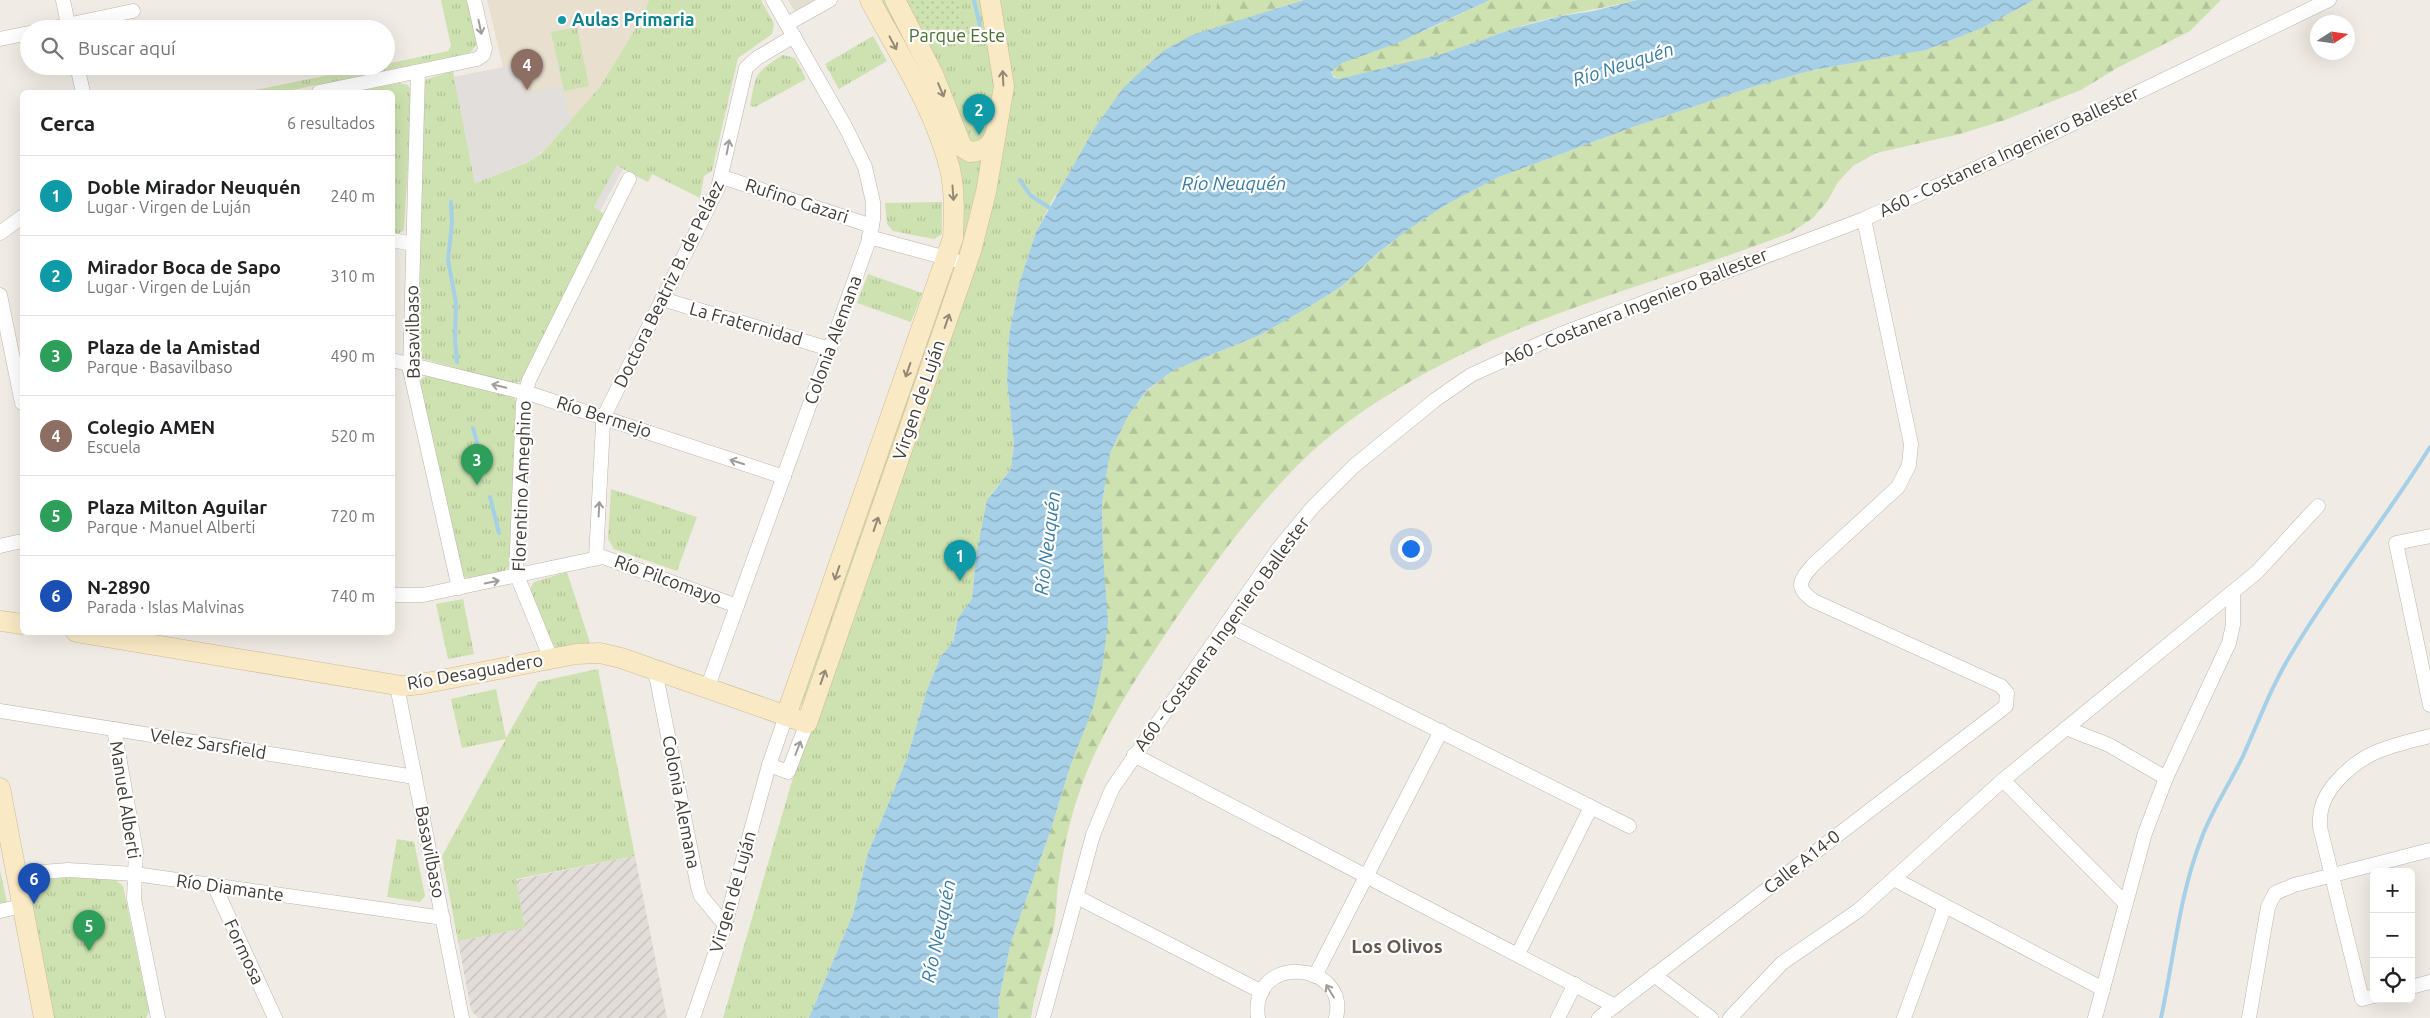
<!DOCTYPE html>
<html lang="es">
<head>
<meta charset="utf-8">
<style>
	:root { --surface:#fff; --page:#f6f6f6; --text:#202124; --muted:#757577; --line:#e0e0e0; --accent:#e53726 }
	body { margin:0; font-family:Ubuntu,sans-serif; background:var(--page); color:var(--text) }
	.controls { position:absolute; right:15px; bottom:15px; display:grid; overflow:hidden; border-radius:8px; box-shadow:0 5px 20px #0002 }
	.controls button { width:45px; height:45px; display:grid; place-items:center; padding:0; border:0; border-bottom:1px solid var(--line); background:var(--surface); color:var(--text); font:25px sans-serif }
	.compass { position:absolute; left:2310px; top:15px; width:45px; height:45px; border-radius:50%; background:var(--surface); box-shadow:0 5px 20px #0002; rotate:78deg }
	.you { position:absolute; left:1410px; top:548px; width:18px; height:18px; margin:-12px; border:4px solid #fff; border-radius:50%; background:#1a73e8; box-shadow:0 0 0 8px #1a73e833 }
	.badge { display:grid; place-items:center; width:32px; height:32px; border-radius:50%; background:var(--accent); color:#fff; font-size:16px; font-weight:700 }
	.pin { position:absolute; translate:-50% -41px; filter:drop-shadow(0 1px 2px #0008) }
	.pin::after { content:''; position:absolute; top:26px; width:18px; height:15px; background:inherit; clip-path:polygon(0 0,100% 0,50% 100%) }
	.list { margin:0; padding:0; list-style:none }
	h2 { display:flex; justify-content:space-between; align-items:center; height:65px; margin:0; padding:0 20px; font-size:21px }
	h2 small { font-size:16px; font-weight:400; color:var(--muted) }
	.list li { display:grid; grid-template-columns:32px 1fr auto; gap:15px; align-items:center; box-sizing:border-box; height:80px; padding:0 20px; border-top:1px solid var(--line) }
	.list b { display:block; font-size:19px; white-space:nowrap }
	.list p { margin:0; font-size:16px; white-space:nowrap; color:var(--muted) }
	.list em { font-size:16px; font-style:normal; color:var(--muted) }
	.icon { flex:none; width:28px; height:28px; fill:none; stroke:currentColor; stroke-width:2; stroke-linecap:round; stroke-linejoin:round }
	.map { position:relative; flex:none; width:2430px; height:1018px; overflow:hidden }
	.search { position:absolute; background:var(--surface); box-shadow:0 5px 20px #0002; left:20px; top:20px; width:375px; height:55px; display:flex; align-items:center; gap:12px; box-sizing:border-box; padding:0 18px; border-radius:28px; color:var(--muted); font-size:19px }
	.panel { position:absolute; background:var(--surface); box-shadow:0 5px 20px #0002; left:20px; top:90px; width:375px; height:545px; border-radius:8px }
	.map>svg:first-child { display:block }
	.residential { fill:#e3ddd2 }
	.industrial { fill:url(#industrial-furrows) }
	.education { fill:#e8dfcf }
	.grass { fill:url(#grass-tufts) }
	.forest { fill:url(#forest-firs) }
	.garden { fill:url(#garden-dots) }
	.parking { fill:#e1dedc }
	.water { fill:url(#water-waves) }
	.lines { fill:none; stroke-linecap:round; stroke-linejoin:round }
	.stream { stroke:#a5d0e8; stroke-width:4 }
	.street-casing { stroke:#bdb5aa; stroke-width:15 }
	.secondary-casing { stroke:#ccbb97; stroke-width:21 }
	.street { stroke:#fff; stroke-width:14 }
	.secondary { stroke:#f9e9c5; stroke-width:20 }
	.oneway { stroke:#a09d9a }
	.oneway2 { stroke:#948975 }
	.culture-dot { fill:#0f9aa8; stroke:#fff; stroke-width:2 }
	.labels { text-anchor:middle; stroke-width:4.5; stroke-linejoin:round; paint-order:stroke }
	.culture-label { font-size:18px; font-weight:bold; fill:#0d838f; stroke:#fff; text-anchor:start }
	.park-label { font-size:18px; fill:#496d2e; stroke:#fff }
	.street-label { font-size:18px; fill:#413b34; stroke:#fff }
	.water-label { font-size:19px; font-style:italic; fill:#397ca2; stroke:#fff }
	.neighbourhood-label { font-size:19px; font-weight:bold; fill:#63594d; stroke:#fff }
</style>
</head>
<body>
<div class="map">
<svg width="2430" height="1018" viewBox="0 0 2430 1018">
	<defs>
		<pattern id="industrial-furrows" width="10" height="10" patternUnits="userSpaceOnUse" patternTransform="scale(1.25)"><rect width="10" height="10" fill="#e2ddd9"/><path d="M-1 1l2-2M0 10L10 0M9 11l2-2" fill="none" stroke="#c3bfbb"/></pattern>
		<pattern id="grass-tufts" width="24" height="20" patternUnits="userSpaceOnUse" patternTransform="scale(1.25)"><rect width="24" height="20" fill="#cee1b0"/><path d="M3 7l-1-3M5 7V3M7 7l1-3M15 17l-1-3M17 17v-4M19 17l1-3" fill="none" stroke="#b2c298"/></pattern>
		<pattern id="forest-firs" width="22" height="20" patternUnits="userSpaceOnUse" patternTransform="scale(1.25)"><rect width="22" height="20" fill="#cee1b0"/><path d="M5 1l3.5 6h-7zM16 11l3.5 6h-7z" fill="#b2c298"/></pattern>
		<pattern id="garden-dots" width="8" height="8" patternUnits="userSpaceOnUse" patternTransform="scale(1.25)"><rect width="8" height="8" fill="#cee1b0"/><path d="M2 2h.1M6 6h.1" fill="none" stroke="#b2c298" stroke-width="1.8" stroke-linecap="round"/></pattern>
		<pattern id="water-waves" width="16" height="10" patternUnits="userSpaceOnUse" patternTransform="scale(1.25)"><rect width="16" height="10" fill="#a5d0e8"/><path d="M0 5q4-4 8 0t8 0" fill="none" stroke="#88aabd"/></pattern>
	</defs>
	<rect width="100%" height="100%" fill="#f0ebe4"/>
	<path class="residential" d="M 788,0 L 818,0 L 796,13 Z"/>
	<path class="industrial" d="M 635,856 L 667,1018 L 478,1018 L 471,1010 L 458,941 L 525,928 L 516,880 Z"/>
	<path class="education" d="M 487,0 L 649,0 L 642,18 L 600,87 L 543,152 L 454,77 L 503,67 Z"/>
	<g class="grass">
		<path d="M 441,0 L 467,0 L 477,44 L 470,53 L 283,92 L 245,92 L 374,66 L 386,66 L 386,64 L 448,51 L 451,46 Z"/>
		<path d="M 649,0 L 761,0 L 774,24 L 772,34 L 738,58 L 712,171 L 704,176 L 700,198 L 652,174 L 648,182 L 617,166 L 594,207 L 604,214 L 525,376 L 519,382 L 510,383 L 420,358 L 417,354 L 425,82 L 427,79 L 453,71 L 475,183 L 528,162 L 543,152 L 600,87 L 642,18 Z"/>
		<path d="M 877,0 L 891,0 L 956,146 L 985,155 L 963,242 L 959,183 Z"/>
		<path d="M 899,0 L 985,0 L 997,69 L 990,136 L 972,147 Z"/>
		<path d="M 997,0 L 1218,0 L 1212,30 L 1192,35 L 1054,197 L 1036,232 L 1019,284 L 1009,335 L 1007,382 L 1014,444 L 1011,469 L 990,495 L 976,557 L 972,599 L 956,625 L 953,642 L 941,656 L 927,690 L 907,758 L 868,853 L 853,914 L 809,1018 L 723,1018 L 794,774 L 991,203 Z"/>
		<path d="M 577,27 L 589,86 L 564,91 L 551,32 Z"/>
		<path d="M 873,36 L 887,61 L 839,89 L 825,64 Z"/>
		<path d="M 783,55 L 795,58 L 806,79 L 755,107 L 750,106 C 756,74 755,72 783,55 Z"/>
		<path d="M 400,83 L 408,85 L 412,93 L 404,230 L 398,234 L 393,234 L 392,92 L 353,92 Z"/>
		<path d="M 942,202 L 942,234 L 934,239 L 893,231 L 887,224 L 885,203 Z"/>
		<path d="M 868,274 L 922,293 L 911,322 L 857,303 Z"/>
		<path d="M 949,276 L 952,276 L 802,705 L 800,703 Z"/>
		<path d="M 426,376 L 512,396 L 516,401 L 509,566 C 505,574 470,582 463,576 L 420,383 L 421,379 Z"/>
		<path d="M 611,489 L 697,517 L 677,571 L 614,549 L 608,539 Z"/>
		<path d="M 567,572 L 591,646 L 555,648 L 531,595 L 531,587 L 534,582 Z"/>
		<path d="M 463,599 L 474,654 L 448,659 L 436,604 Z"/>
		<path d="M 598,669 L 635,856 L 516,879 L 525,928 L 458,941 L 442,856 L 506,739 L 462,748 L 451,699 L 496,689 L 506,738 L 538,682 Z"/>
		<path d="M 397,839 L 414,842 L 425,896 L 420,902 L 387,897 Z"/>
		<path d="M 0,870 L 7,902 L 0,904 Z"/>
		<path d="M 75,877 L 114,879 L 123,886 L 149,1011 L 146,1018 L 54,1018 L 29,886 L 37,880 Z"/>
	</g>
	<g class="forest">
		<path d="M 1218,0 L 1304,0 L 1212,30 Z"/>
		<path d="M 1490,0 L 1637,0 C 1596,10 1555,15 1515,28 C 1491,36 1467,46 1443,54 C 1409,64 1374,71 1339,79 L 1332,75 L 1332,70 L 1342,63 L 1429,29 Z"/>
		<path d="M 2034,0 L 2221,0 L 2190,31 L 2117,68 L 2081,90 L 2005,120 L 1960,134 L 1876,153 L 1853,166 L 1838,182 L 1828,200 L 1813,218 L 1790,233 C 1689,272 1583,299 1484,344 C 1416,375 1345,416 1293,470 C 1243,522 1202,579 1163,638 C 1130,687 1098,737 1079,793 C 1069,822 1062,856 1058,885 C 1056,899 1057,913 1054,926 C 1047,957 1035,987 1031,1018 L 998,1018 L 999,999 L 1011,942 L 1050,832 L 1071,764 L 1103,554 L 1102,504 L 1110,453 L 1128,416 L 1147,391 L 1174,370 L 1260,335 L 1309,307 L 1342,286 L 1379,252 L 1409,229 L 1449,203 L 1499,177 L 1633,127 L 1749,88 L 1813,70 L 1926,50 L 1982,28 Z"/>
	</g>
	<g class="garden">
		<path d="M 908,0 L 957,0 L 969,30 L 932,48 Z"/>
		<path d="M 986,106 L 985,124 L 979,126 L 976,108 Z"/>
	</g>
	<g class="parking">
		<path d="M 517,65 L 523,94 L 563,86 L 570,122 L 534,159 L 475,183 L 454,77 Z"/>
		<path d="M 617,165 L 623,169 L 600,211 L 594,207 Z"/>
	</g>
	<path class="water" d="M 1304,0 L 1490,0 L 1395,44 L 1342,63 L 1331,72 L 1333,77 L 1339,79 L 1442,54 L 1515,28 L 1561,16 L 1593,11 L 1637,0 L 2034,0 L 1982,28 L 1926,50 L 1813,70 L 1749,88 L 1633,127 L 1499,177 L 1449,203 L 1409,229 L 1379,252 L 1342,286 L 1309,307 L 1260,335 L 1174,370 L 1147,390 L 1128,416 L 1110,453 L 1102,504 L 1103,554 L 1108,623 L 1102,669 L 1093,708 L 1071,764 L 1050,832 L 1011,942 L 999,999 L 998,1018 L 809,1018 L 853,914 L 868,853 L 907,758 L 927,690 L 941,656 L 953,642 L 958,618 L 972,599 L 976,557 L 987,500 L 1011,469 L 1014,444 L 1007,382 L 1009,335 L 1019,284 L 1036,232 L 1094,129 L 1124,87 L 1163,51 L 1192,35 Z"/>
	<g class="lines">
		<g class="stream">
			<path d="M 974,0 L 980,26"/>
			<path d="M 1020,180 L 1030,195 L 1053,210"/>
			<path d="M 451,202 L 452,223 L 448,260 L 456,303 L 455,340 L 457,362"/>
			<path d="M 473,428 L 479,450"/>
			<path d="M 490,497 L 499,533"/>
			<path d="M 2161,1018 C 2174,958 2179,895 2202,837 C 2212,810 2230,783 2243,756 C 2259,721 2272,684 2293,651 C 2335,580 2387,517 2430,447"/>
		</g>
		<g class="street-casing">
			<g id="street">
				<path d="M 63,0 L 69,29"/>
				<path d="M 787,24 L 830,0"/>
				<path d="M 48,29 L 133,11"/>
				<path d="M 0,39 L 29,33"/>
				<path d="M 77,66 L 83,92"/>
				<path d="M 418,72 L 410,370 L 459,588"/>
				<path d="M 319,92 L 477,59 L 483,55 L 485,48 L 474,0"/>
				<path d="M 722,177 L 872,226"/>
				<path d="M 0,233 L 22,217"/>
				<path d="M 869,237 L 954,260"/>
				<path d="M 392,240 L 413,244"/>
				<path d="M 0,295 L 22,403"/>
				<path d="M 662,299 L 830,349"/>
				<path d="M 392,360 L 534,395 L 784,477"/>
				<path d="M 2430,536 L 2396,543 L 2430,705"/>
				<path d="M 0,546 L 22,541"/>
				<path d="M 596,558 L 603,424 L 606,412 L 718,188 L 746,68 L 757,58 L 794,36"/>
				<path d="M 392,595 L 423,595 L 603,557 L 737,606"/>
				<path d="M 1226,624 L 1629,826"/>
				<path d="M 551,659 L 516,573 L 523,403 L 529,380 L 629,179"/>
				<path d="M 655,670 L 698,887 L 701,896 L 725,925"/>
				<path d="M 397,686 L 462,1018"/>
				<path d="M 707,689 L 868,243 L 873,220 L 873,202 L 865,167 L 846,128 L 773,0"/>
				<path d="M 0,711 L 415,777"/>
				<path d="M 2066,728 L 2109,745 L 2166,778"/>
				<path d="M 114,729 L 136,851 L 134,899 L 158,1018"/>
				<path d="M 1134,755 L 1615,1006"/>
				<path d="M 769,765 L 788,772 L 807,723"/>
				<path d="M 2003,780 L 2125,903"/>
				<path d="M 16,874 L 68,870 L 135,874 L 443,918"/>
				<path d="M 1894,879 L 2103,989"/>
				<path d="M 214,885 L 275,1018"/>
				<path d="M 1077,897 L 1262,992"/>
				<path d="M 0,911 L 22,906"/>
				<path d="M 1518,954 L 1591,807"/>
				<path d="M 1654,975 L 1711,1018"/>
				<path d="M 1315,976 L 1441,731"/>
				<path d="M 2411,987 L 2430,982"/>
				<path d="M 2374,996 L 2362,999 L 2320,827 C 2319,808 2324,796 2337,781 C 2365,750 2391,746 2430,736"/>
				<path d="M 693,1018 L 725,925 L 769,765 L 786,716"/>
				<path d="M 1043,1018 L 1093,835 L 1112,789 L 1279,548 L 1312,508 L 1354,466 L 1435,400 L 1471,375 L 1561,334 L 1864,219 L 2041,139 L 2329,0"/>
				<path d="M 1258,1018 C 1249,952 1350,961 1336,1018"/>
				<path d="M 1558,1018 L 1575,984"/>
				<path d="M 1599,1018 L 2006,706 L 2007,693 L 2001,686 L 1814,601 C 1795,588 1799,581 1813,565 L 1898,487 L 1909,465 L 1911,444 L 1864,219"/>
				<path d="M 1730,1018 L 1782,963 L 1859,910 L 2003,780 L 2257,572 L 2318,506"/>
				<path d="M 1904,1018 L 1945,906"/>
				<path d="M 2095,1018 L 2145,833 L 2166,778 L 2229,643 L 2233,625 L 2233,593"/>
				<path d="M 2249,1018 L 2268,907 L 2275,893 L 2294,885 L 2430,850"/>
			</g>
		</g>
		<g class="secondary-casing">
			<g id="secondary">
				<path d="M 895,0 L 933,74 L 962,147 L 970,152 C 983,152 991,146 996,133"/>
				<path d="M 0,621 L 22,624"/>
				<path d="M 76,632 L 402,686 L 421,684 L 576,654 L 600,653 L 621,658 L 807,723 L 971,251 L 986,192 L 1004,86 L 990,0"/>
				<path d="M 786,716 L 953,238 C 954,215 955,191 950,169 C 935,109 899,54 870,0"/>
				<path d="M 0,788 L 44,1018"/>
			</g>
		</g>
		<use href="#street" class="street"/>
		<use href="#secondary" class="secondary"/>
	</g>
	<defs><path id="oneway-shaft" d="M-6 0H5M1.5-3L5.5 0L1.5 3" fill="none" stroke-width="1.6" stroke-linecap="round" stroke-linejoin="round" transform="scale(1.25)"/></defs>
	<g class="oneway">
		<use href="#oneway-shaft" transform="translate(480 27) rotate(78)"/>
		<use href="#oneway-shaft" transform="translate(728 147) rotate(-79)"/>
		<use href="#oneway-shaft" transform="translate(499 386) rotate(-166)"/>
		<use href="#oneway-shaft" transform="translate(737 462) rotate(-162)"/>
		<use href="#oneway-shaft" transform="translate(599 509) rotate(-87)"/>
		<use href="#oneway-shaft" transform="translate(492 582) rotate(-11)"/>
		<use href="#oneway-shaft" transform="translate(798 748) rotate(-69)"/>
		<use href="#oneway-shaft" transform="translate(1330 991) rotate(-121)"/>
	</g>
	<g class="oneway2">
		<use href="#oneway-shaft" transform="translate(893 43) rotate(62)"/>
		<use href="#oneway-shaft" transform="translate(1003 78) rotate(-93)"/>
		<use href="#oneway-shaft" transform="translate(941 90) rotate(67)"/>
		<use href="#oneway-shaft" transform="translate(953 193) rotate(86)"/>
		<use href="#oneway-shaft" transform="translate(947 321) rotate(-71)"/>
		<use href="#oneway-shaft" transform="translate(908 370) rotate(109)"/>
		<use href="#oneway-shaft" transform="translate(876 524) rotate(-71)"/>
		<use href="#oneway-shaft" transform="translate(837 573) rotate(109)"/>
		<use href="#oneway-shaft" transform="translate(823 677) rotate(-71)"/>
	</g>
	<circle class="culture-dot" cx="562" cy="20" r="5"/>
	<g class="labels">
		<g class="culture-label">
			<text x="572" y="26">Aulas Primaria</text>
		</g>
		<g class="park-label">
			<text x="957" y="42">Parque Este</text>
		</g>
		<g class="street-label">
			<text transform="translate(2009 152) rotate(-25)" y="6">A60 - Costanera Ingeniero Ballester</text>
			<text transform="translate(797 201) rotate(18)" y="6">Rufino Gazari</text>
			<text transform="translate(669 284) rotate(-64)" y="6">Doctora Beatriz B. de Peláez</text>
			<text transform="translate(1635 307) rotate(-22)" y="6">A60 - Costanera Ingeniero Ballester</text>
			<text transform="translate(746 324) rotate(16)" y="6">La Fraternidad</text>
			<text transform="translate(413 332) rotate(-91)" y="6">Basavilbaso</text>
			<text transform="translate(833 340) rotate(-70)" y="6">Colonia Alemana</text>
			<text transform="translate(919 400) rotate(-71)" y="6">Virgen de Luján</text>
			<text transform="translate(604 417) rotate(18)" y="6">Río Bermejo</text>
			<text transform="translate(522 486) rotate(-88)" y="6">Florentino Ameghino</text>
			<text transform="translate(668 580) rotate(20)" y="6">Río Pilcomayo</text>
			<text transform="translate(1222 634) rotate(-54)" y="6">A60 - Costanera Ingeniero Ballester</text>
			<text transform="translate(475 672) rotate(-10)" y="6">Río Desaguadero</text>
			<text transform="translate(208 744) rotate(9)" y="6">Velez Sarsfield</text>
			<text transform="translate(125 800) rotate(81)" y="6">Manuel Alberti</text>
			<text transform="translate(681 802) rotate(79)" y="6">Colonia Alemana</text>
			<text transform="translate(430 852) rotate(79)" y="6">Basavilbaso</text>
			<text transform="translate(1802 862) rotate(-38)" y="6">Calle A14-0</text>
			<text transform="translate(230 888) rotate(8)" y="6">Río Diamante</text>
			<text transform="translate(733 892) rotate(-74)" y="6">Virgen de Luján</text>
			<text transform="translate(244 952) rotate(65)" y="6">Formosa</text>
		</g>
		<g class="water-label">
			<text transform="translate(1623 64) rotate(-18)" y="7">Río Neuquén</text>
			<text x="1234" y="190">Río Neuquén</text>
			<text transform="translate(1047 543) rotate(-83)" y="7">Río Neuquén</text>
			<text transform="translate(938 931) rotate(-78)" y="7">Río Neuquén</text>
		</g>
		<g class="neighbourhood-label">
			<text x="1397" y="953">Los Olivos</text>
		</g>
	</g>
</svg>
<div class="controls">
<button>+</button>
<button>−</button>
<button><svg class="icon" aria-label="locate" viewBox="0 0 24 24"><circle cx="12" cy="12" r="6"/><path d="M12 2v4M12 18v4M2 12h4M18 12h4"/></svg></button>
</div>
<svg class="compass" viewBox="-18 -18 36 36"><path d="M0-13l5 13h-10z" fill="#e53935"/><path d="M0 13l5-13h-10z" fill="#757577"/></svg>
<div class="you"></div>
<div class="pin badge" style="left:960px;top:581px;background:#0f9aa8">1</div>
<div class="pin badge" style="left:979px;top:135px;background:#0f9aa8">2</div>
<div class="pin badge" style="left:477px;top:485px;background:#2e9e5b">3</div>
<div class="pin badge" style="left:527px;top:90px;background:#8d6e63">4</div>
<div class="pin badge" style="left:89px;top:951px;background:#2e9e5b">5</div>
<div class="pin badge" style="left:34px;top:904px;background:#1a4fb4">6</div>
<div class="search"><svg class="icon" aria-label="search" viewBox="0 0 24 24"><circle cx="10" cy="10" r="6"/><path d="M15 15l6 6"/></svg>Buscar aquí</div>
<section class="panel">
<h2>Cerca<small>6 resultados</small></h2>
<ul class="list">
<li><span class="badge" style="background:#0f9aa8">1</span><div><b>Doble Mirador Neuquén</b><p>Lugar · Virgen de Luján</p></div><em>240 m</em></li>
<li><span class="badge" style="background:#0f9aa8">2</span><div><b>Mirador Boca de Sapo</b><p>Lugar · Virgen de Luján</p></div><em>310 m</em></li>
<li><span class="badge" style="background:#2e9e5b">3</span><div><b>Plaza de la Amistad</b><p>Parque · Basavilbaso</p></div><em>490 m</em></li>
<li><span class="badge" style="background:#8d6e63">4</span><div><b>Colegio AMEN</b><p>Escuela</p></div><em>520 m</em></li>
<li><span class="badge" style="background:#2e9e5b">5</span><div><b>Plaza Milton Aguilar</b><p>Parque · Manuel Alberti</p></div><em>720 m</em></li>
<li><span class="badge" style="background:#1a4fb4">6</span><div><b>N-2890</b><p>Parada · Islas Malvinas</p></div><em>740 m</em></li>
</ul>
</section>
</div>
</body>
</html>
